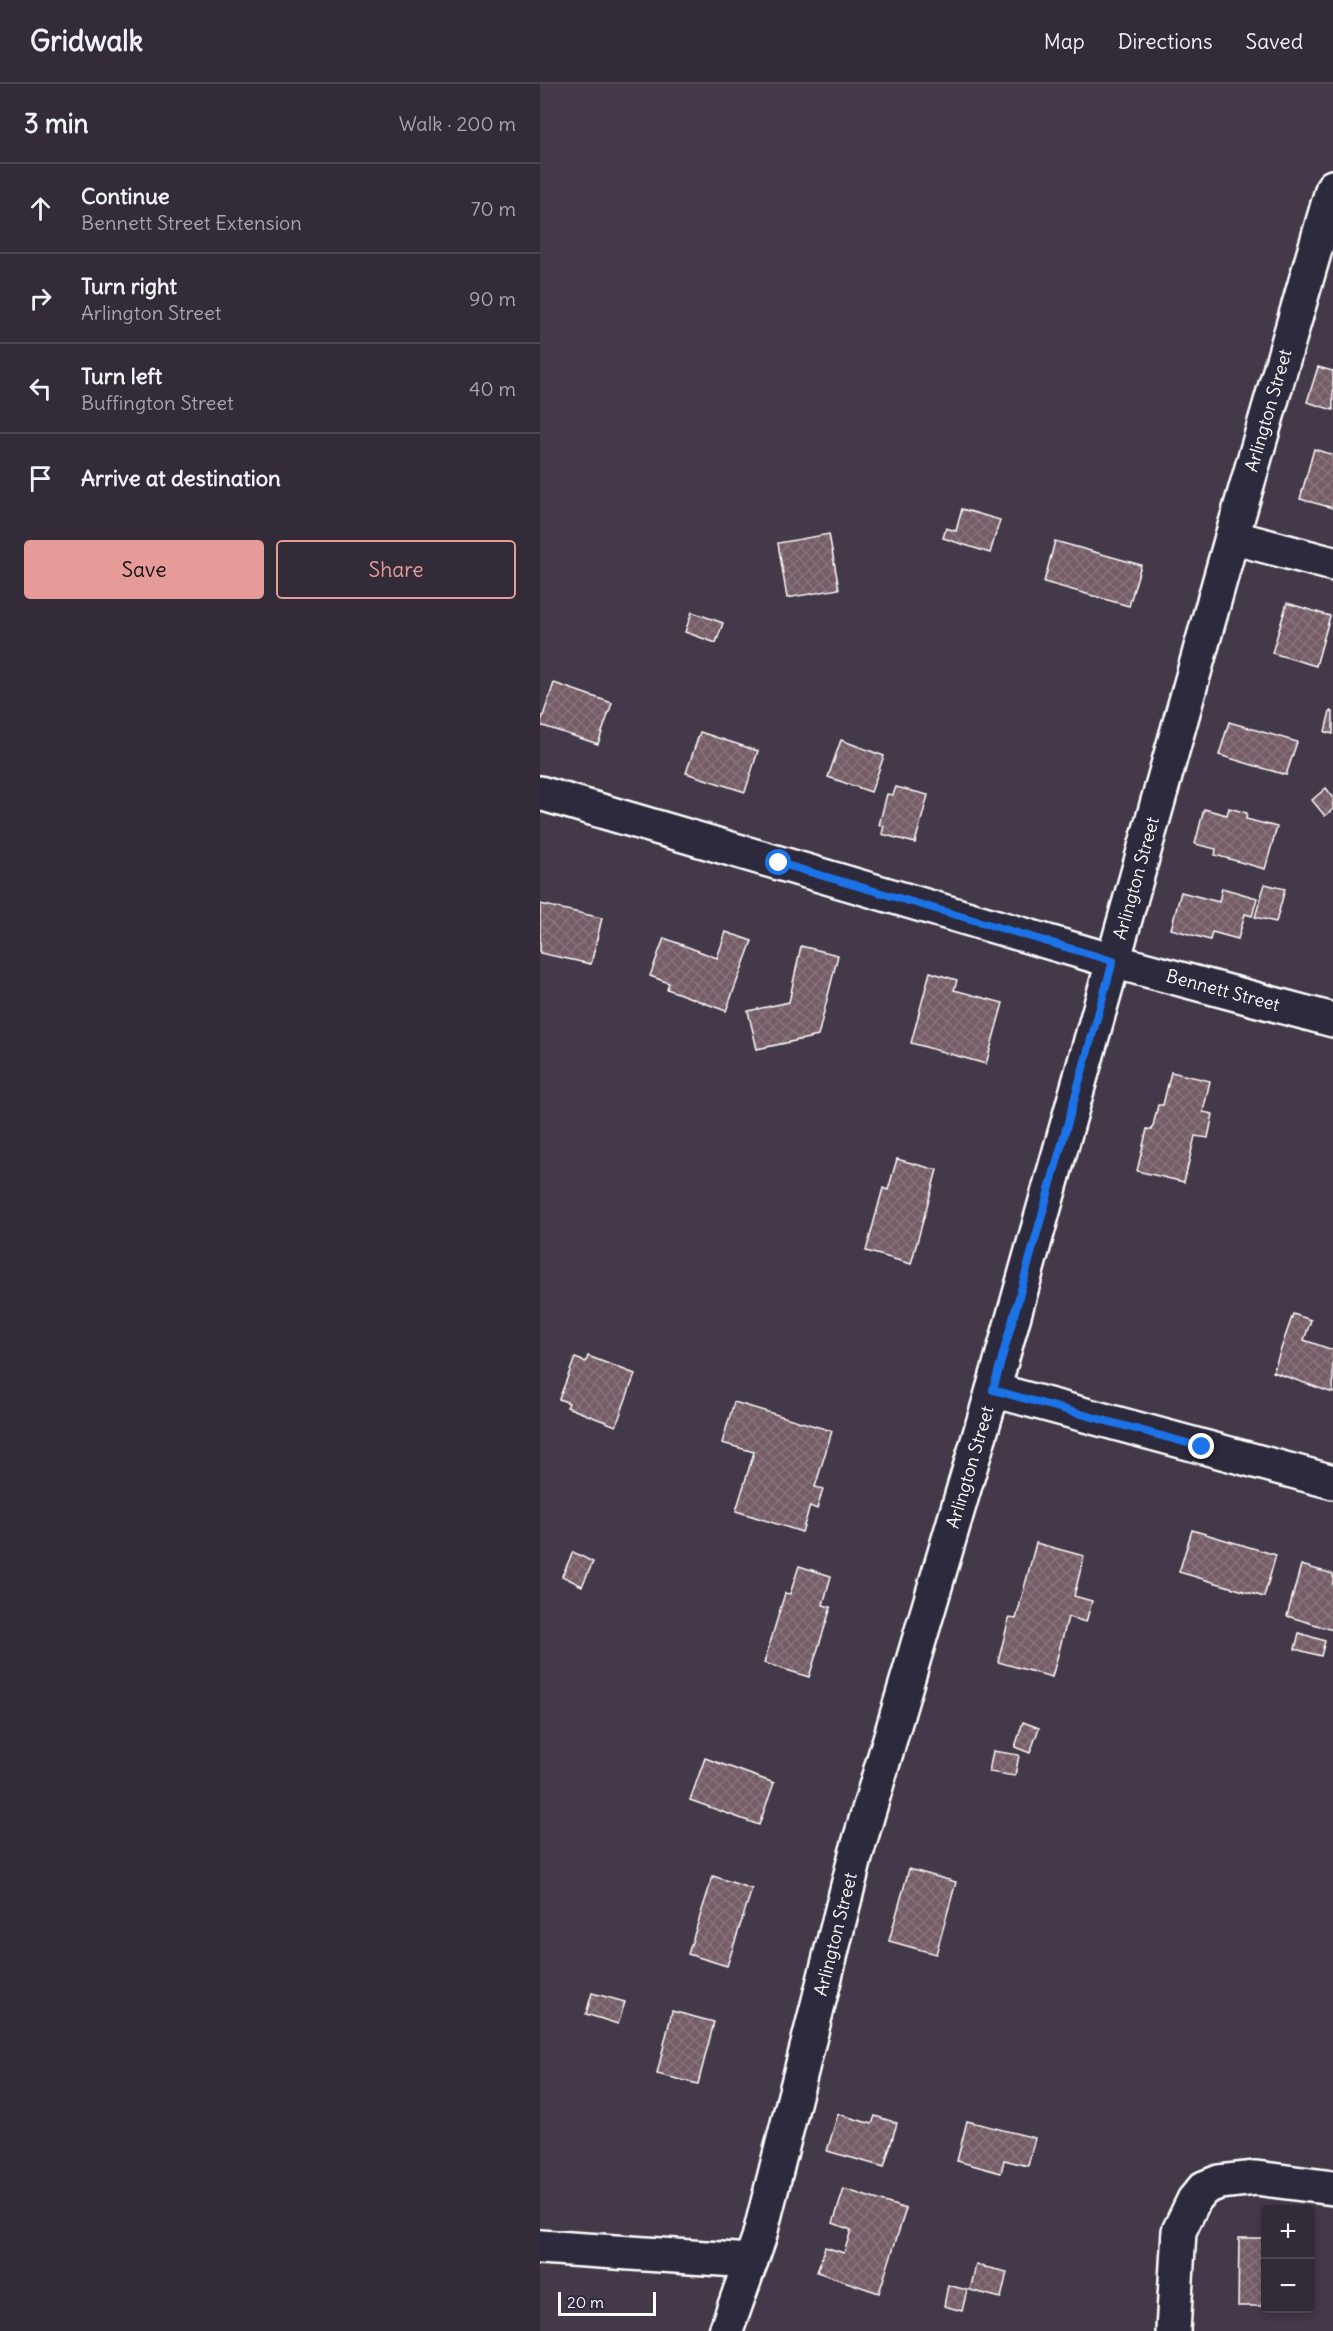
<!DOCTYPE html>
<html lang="en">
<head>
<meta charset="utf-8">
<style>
	:root { --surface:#332b37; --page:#3e3742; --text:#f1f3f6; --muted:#a9a7ad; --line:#4e4752; --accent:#e69b98 }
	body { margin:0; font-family:Delius,sans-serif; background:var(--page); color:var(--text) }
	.controls { position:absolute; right:18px; bottom:18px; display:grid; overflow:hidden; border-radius:6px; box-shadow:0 3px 9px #0003 }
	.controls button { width:54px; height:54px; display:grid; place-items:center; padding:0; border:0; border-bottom:2px solid var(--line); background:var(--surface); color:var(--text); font:30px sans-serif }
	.scale { position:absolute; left:18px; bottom:15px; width:98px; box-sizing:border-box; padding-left:6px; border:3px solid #fff; border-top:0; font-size:16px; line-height:21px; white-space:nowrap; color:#fff; -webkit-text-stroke:4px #2f2a3d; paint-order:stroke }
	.stop { position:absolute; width:18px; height:18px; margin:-14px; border:4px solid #1a73e8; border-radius:50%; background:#fff }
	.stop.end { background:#1a73e8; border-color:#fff; box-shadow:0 2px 6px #0008 }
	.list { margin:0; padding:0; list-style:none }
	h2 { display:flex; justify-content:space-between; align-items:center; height:78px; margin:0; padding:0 24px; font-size:26px }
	h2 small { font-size:20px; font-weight:400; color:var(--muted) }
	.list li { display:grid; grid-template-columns:39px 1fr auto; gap:18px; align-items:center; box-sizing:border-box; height:90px; padding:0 24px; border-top:2px solid var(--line) }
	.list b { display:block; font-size:22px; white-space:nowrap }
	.list p { margin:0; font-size:20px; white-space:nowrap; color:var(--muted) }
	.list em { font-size:20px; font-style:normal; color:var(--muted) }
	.actions { display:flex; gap:12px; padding:18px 24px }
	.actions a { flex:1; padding:14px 0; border:2px solid var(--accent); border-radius:6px; text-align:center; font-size:21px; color:var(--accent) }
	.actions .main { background:var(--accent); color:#111 }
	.icon { flex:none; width:33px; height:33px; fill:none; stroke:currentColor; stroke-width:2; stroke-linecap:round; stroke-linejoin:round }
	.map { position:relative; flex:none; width:793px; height:2247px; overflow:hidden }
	header { display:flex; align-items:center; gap:36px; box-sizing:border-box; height:84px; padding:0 30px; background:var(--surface); border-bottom:2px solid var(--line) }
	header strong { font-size:28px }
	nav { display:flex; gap:33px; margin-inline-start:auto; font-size:21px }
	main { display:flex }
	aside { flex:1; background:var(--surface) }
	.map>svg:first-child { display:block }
	.building { fill:url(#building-cross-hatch); stroke:#fff; stroke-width:1.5 }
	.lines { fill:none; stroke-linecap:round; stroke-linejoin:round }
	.minor-casing { stroke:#fff; stroke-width:38 }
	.minor { stroke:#2f2a3d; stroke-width:33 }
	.route { stroke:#1a73e8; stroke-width:8 }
	.labels { text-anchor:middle; stroke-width:4.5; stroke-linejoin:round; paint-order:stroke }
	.street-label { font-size:18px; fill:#fff; stroke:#2f2a3d }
</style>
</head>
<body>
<header>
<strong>Gridwalk</strong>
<nav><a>Map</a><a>Directions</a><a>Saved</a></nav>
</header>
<main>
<aside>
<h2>3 min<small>Walk · 200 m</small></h2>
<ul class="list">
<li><svg class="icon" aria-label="ahead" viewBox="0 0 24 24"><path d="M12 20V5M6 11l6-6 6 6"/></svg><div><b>Continue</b><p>Bennett Street Extension</p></div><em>70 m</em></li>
<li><svg class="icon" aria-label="right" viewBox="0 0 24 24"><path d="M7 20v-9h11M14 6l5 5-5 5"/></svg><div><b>Turn right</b><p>Arlington Street</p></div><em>90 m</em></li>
<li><svg class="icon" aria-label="left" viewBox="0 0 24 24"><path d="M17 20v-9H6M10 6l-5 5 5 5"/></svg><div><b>Turn left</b><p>Buffington Street</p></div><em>40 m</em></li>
<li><svg class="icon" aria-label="arrive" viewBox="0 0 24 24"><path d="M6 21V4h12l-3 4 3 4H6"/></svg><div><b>Arrive at destination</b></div></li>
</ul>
<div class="actions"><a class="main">Save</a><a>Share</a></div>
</aside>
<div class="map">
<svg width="793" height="2247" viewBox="0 0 793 2247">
	<defs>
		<pattern id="building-cross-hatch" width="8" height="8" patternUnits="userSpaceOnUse" patternTransform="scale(1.5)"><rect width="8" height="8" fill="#745c66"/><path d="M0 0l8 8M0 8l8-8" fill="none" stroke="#89747d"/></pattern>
	</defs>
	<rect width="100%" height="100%" fill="#443949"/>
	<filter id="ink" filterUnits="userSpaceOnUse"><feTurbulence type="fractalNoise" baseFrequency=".0167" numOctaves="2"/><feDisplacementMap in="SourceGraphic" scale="12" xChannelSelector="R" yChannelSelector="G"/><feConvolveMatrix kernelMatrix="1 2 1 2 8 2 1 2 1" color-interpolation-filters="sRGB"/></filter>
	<g filter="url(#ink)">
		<g class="building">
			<path d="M 778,283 L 793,287 L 793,326 L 767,318 Z"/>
			<path d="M 774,365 L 793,371 L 793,424 L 760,415 Z"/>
			<path d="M 422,425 L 460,436 L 450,469 L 403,454 L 406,444 L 416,447 Z"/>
			<path d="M 289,450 L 299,505 L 247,514 L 238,459 Z"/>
			<path d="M 515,457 L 601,481 L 589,522 L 504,498 Z"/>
			<path d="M 747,519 L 790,532 L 776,582 L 732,569 Z"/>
			<path d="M 152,528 L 183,539 L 176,559 L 145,548 Z"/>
			<path d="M 14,599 L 72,619 L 58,660 L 0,641 Z"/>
			<path d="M 790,627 L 793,628 L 793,650 L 785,648 Z"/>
			<path d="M 689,638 L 757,658 L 746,691 L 679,671 Z"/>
			<path d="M 160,648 L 218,667 L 205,708 L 146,689 Z"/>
			<path d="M 301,656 L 344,672 L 331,708 L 288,693 Z"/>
			<path d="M 356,703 L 388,711 L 375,759 L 342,750 L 344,742 L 339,741 L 347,710 L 353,711 Z"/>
			<path d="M 786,704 L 793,713 L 793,725 L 785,732 L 772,716 Z"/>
			<path d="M 689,724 L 707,729 L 706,735 L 737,743 L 725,785 L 675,771 L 676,765 L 655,760 L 664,725 L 687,731 Z"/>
			<path d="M 725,800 L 745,805 L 736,838 L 715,833 Z"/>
			<path d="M 682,804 L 717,814 L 712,832 L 705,830 L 698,855 L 672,848 L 670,856 L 631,845 L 641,808 L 679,818 Z"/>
			<path d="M 0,820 L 62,834 L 51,880 L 0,869 Z"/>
			<path d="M 186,848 L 212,857 L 186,927 L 127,905 L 129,899 L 110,892 L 124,854 L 177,874 Z"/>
			<path d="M 261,862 L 298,871 L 278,952 L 217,965 L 208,927 L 249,918 Z"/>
			<path d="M 390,888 L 417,896 L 414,906 L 463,919 L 446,980 L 371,959 Z"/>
			<path d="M 631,988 L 670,997 L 663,1028 L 673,1030 L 668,1054 L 655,1052 L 644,1098 L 597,1087 L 607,1045 L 612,1046 L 618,1021 L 623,1021 Z"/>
			<path d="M 357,1075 L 397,1086 L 371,1180 L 326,1167 L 343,1104 L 348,1106 Z"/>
			<path d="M 753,1230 L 771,1236 L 764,1256 L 793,1266 L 793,1309 L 733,1288 Z"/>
			<path d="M 48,1272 L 95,1290 L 76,1342 L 27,1323 L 29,1319 L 19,1315 L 35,1274 L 46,1278 Z"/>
			<path d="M 194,1318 L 292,1347 L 275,1403 L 283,1405 L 277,1425 L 270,1422 L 262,1448 L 196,1427 L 214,1368 L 182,1359 Z"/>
			<path d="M 652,1446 L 736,1471 L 724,1513 L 639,1488 Z"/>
			<path d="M 496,1459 L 544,1472 L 534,1512 L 552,1517 L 546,1538 L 528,1533 L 512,1593 L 458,1578 L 469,1534 L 476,1535 Z"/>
			<path d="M 33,1468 L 53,1478 L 42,1502 L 22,1492 Z"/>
			<path d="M 761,1481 L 793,1490 L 793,1546 L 747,1532 Z"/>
			<path d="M 259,1482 L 291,1492 L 283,1521 L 291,1523 L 269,1593 L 224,1579 L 245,1509 L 250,1510 Z"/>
			<path d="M 759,1549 L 785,1557 L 781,1572 L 755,1565 Z"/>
			<path d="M 483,1638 L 499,1644 L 490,1669 L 475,1663 Z"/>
			<path d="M 453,1667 L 479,1671 L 475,1692 L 449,1688 Z"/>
			<path d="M 165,1674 L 234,1699 L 219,1741 L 150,1716 Z"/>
			<path d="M 369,1785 L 416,1798 L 396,1870 L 349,1857 Z"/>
			<path d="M 173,1792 L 212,1805 L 187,1882 L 148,1870 Z"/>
			<path d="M 52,1909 L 85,1918 L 78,1940 L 46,1930 Z"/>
			<path d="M 132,1927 L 174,1938 L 158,2000 L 117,1990 Z"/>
			<path d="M 298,2030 L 332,2040 L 335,2032 L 357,2039 L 344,2083 L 287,2067 Z"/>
			<path d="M 427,2037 L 495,2054 L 488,2082 L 464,2076 L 461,2089 L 417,2077 Z"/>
			<path d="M 304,2105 L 366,2125 L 339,2209 L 277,2188 L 285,2163 L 304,2169 L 311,2146 L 293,2139 Z"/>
			<path d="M 699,2154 L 726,2154 L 726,2222 L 698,2222 Z"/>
			<path d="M 436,2181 L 467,2188 L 461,2214 L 430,2206 Z"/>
			<path d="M 408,2201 L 427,2206 L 422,2227 L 404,2222 Z"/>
		</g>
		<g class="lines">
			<g class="minor-casing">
				<g id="minor">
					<path d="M 692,453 L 793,480"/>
					<path id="s1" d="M 0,709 L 573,877 L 793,936"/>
					<path d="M 453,1306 L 793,1398"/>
					<path d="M 0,2163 L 211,2177"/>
					<path id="s2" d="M 186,2247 L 219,2154 L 316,1770 L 453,1306 L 692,453 L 793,103"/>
					<path d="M 633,2247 L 639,2147 L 654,2116 L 664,2104 L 679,2098 L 716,2094 L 793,2104"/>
				</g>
			</g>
			<use href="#minor" class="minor"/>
		</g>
	</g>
	<g class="lines" filter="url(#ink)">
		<path class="route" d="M 239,779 L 573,877 L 453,1306 L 662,1363"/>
	</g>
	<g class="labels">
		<g class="street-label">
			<text dy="6" stroke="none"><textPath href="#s2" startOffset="1996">Arlington Street</textPath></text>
			<text dy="6" stroke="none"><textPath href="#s2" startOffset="1510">Arlington Street</textPath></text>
			<text dy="6" stroke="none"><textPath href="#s1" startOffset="711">Bennett Street</textPath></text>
			<text dy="6" stroke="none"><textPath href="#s2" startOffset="898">Arlington Street</textPath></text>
			<text dy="6" stroke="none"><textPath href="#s2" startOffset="412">Arlington Street</textPath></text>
		</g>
	</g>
</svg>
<div class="controls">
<button>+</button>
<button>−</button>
</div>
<div class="scale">20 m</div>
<div class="stop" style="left:239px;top:779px"></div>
<div class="stop end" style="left:662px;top:1363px"></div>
</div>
</main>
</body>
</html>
